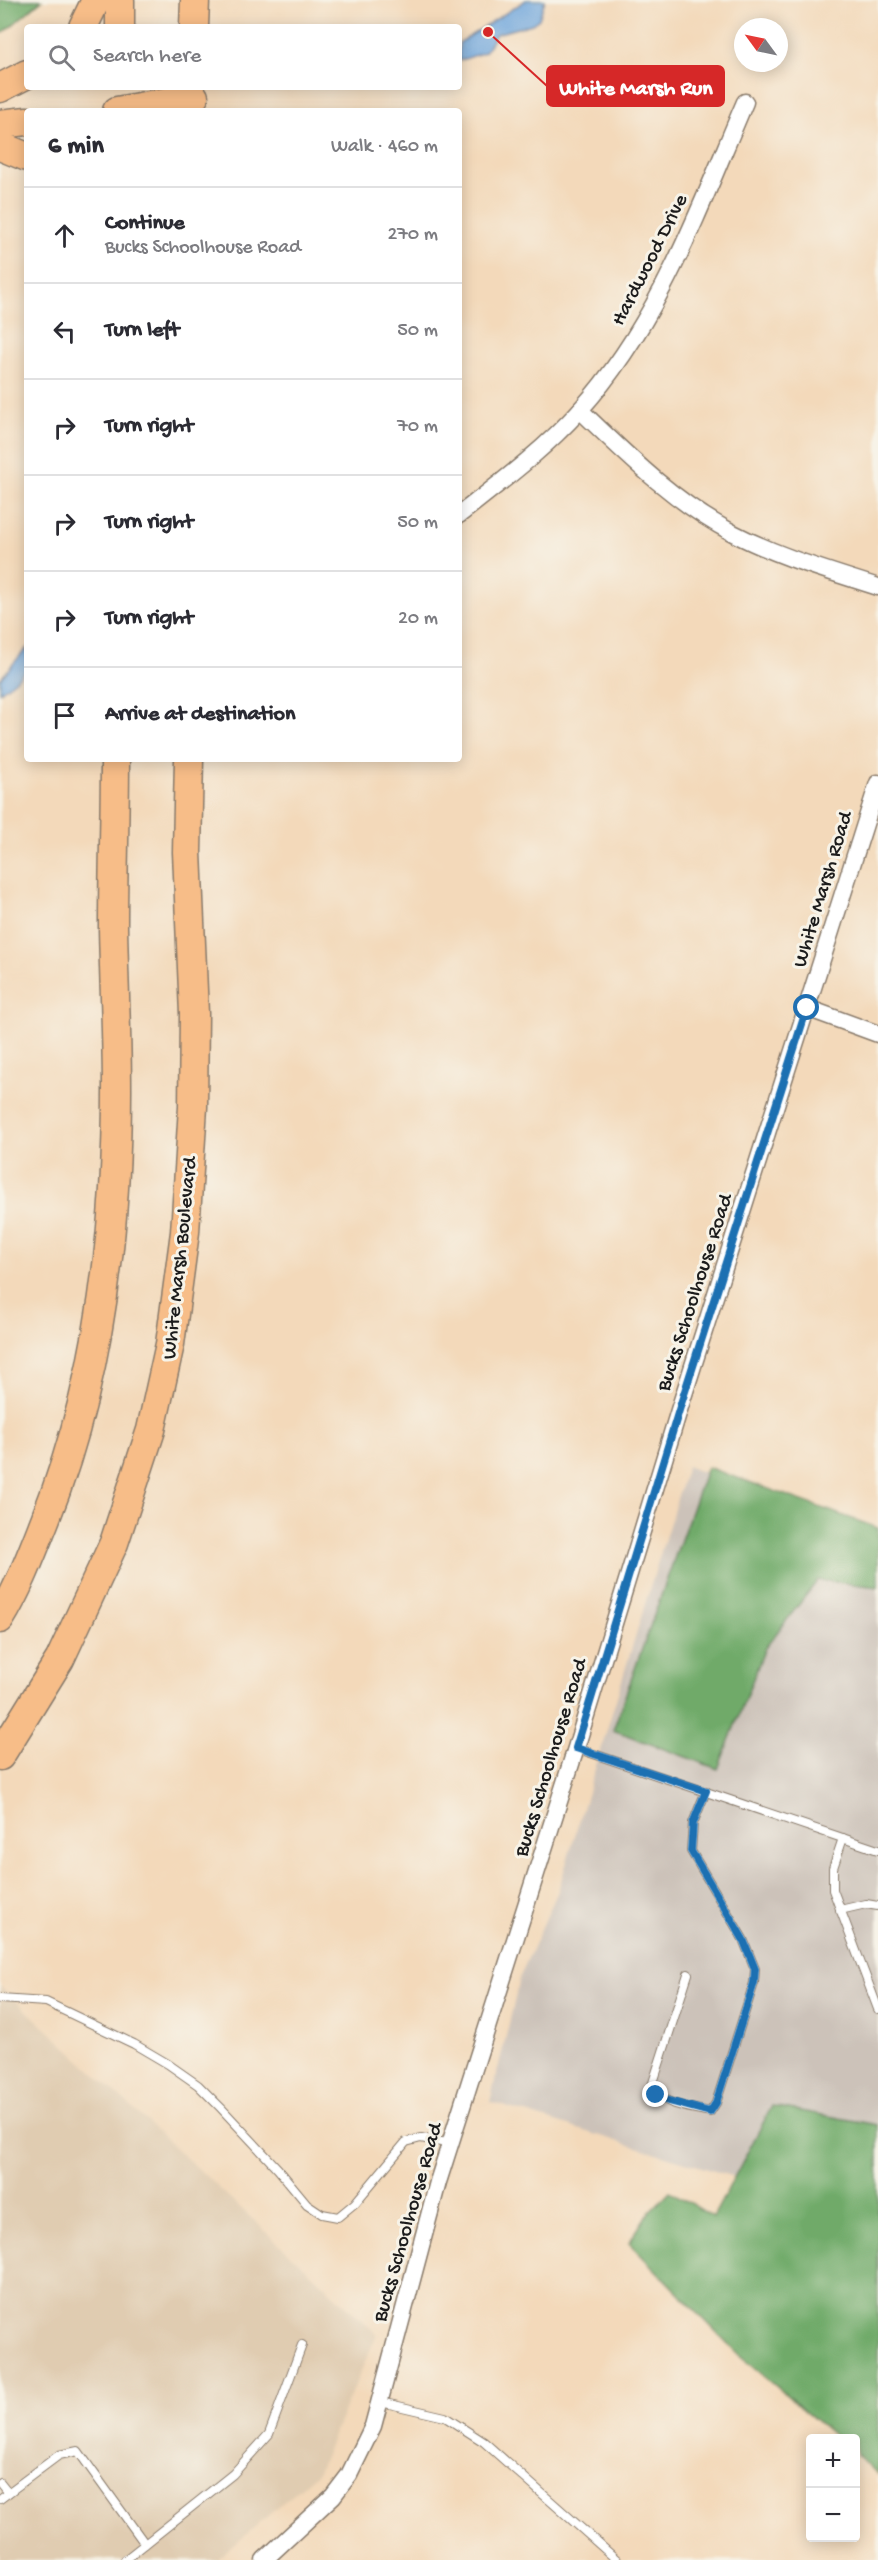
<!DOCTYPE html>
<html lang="en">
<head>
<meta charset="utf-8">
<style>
	:root { --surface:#fff; --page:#f7f7f7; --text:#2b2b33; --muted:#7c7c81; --line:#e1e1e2 }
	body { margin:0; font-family:"Gochi Hand",sans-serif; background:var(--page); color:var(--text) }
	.controls { position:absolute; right:18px; bottom:18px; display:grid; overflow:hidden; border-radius:6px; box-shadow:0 3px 15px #0003 }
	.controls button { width:54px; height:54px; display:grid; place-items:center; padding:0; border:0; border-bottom:2px solid var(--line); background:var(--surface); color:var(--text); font:30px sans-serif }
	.compass { position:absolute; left:734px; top:18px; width:54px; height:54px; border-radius:50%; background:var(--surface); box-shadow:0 3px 15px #0003; rotate:303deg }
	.stop { position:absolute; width:18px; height:18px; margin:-14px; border:4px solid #1f6fb2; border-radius:50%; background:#fff }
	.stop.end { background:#1f6fb2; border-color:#fff; box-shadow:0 2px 6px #0008 }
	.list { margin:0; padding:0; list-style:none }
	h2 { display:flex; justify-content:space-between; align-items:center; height:78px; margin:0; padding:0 24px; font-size:26px }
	h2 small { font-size:20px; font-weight:400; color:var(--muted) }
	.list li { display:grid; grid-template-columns:39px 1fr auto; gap:18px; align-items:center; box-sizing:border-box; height:96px; padding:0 24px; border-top:2px solid var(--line) }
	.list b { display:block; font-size:22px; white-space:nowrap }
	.list p { margin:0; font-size:20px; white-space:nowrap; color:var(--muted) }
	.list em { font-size:20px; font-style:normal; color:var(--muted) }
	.icon { flex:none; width:33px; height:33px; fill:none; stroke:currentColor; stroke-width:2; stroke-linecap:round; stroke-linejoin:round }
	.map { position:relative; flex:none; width:878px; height:2560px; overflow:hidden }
	.search { position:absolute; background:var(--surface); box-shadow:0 3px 15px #0003; left:24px; top:24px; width:438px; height:66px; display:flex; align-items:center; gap:15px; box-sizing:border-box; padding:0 21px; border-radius:6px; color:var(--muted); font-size:22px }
	.panel { position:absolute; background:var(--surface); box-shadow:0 3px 15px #0003; left:24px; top:108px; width:438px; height:654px; border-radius:6px }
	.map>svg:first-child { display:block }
	.built { fill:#e0ccb1 }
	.industrial { fill:#ccc2b9 }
	.forest { fill:#6faa69; stroke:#466342; stroke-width:1.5 }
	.water { fill:#6da4db; stroke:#44607c; stroke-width:1.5 }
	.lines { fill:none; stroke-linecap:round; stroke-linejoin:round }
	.lane-casing { stroke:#887a6b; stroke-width:10 }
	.street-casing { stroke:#887a6b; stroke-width:19 }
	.highway-casing { stroke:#887a6b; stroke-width:31 }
	.lane { stroke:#fff; stroke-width:8 }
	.street { stroke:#fff; stroke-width:16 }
	.highway { stroke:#f7bd88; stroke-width:28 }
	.route { stroke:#1f6fb2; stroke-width:8 }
	.labels { text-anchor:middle; stroke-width:6; stroke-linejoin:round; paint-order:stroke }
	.street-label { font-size:21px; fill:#1c1c1c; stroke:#f7f3e8 }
	.leader { fill:none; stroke:#d62828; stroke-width:2 }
	.callout-dot { fill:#d62828; stroke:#f7f3e8; stroke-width:2 }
	.callout { fill:#d62828; stroke:#d62828; stroke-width:2 }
	.callout-label { font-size:22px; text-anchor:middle; font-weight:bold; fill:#fff }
</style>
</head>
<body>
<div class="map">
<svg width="878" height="2560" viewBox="0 0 878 2560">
	<rect width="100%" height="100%" fill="#f7f3e8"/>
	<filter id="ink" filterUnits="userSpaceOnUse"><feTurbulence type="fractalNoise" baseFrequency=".0167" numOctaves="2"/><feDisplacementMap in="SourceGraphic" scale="12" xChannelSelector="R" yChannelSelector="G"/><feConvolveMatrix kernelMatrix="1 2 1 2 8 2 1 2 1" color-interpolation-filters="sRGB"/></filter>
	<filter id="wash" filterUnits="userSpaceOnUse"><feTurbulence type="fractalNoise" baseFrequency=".008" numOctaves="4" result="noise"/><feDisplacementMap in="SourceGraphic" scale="24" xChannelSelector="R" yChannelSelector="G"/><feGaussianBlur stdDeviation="1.35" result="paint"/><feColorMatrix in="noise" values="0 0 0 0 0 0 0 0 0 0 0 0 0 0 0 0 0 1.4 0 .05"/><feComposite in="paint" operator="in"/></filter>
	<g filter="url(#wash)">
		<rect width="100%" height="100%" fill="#f3d9ba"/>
		<path class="built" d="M 0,1986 L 377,2334 L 317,2473 L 217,2560 L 0,2560 Z"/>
		<path class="industrial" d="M 687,1466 L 878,1544 L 878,2125 L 772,2107 L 734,2177 L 490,2102 L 521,1974 L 558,1891 Z"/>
		<g class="forest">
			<path d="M 0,0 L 42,0 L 3,33 L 0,33 Z"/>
			<path d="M 707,1467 L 878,1528 L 878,1587 L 818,1580 L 765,1648 L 718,1769 L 613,1730 Z"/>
			<path d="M 772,2106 L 878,2125 L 878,2474 L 856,2455 L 856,2438 L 837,2438 L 736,2352 L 629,2243 L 646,2216 L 670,2191 L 713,2217 Z"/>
		</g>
		<g class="water">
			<path d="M 526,0 L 545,0 L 539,19 L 532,24 L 496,34 L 485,52 L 459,61 L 459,43 Z"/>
			<path d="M 27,648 L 27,668 L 16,680 L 0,692 L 0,679 Z"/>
		</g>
	</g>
	<g filter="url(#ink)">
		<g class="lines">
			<g class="lane-casing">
				<g id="lane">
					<path d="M 576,1748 L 878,1850"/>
					<path d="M 843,1838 L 833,1868 L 833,1890 L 878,2009"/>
					<path d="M 840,1910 L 866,1904 L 878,1906"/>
					<path d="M 688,1974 L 652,2086 C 661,2106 690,2107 710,2112 L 716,2103 L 754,1983 L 755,1969 L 743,1939 L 691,1851 L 693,1823 L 706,1791"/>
					<path d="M 0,1999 L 46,2002 L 134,2044 L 168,2064 L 198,2085 L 221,2108 L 278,2169 L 307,2204 L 322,2214 L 338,2217 L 355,2203 L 406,2142 L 421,2138 L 451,2144"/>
					<path d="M 381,2402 L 445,2417 L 484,2442 L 617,2560"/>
					<path d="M 0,2483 L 8,2493"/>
					<path d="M 0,2499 L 59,2455 L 78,2451 L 145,2544"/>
					<path d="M 125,2560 L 233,2474 L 269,2434 L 302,2345"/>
				</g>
			</g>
			<g class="street-casing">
				<g id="street">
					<path d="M 580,410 C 627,455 674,502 733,533 C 779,557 829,571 878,587"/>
					<path d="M 459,515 C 501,482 544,450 580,410 C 659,323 699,209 745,102"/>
					<path d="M 807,1008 L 878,1034"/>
					<path d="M 264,2560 L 333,2496 L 349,2475 L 373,2426 L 438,2182 L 576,1748 L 679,1410 L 878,783"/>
				</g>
			</g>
			<g class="highway-casing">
				<g id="highway">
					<path d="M 120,0 L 120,27"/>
					<path d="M 83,27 L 96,0"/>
					<path d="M 194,27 L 195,0"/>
					<path d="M 0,88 L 27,74"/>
					<path d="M 117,111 L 194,97"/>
					<path d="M 0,124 L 27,121"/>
					<path d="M 0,146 L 27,157"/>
					<path d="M 0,1619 C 19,1588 32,1553 45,1520 C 99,1384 117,1236 117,1090 C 117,1035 114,981 113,927 C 113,871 115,815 115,759"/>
					<path d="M 0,1756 L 60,1659 L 114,1543 L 151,1430 L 170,1344 L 185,1232 L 193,1107 L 194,1014 L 187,852 L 189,759"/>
				</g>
			</g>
			<use href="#lane" class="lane"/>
			<use href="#street" class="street"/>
			<use href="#highway" class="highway"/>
		</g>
	</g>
	<g class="lines" filter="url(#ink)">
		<path class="route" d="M 656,2095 L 665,2100 L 710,2112 L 716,2103 L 754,1983 L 755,1969 L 743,1939 L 691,1851 L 693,1823 L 706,1791 L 576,1748 L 679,1410 L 807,1008"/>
	</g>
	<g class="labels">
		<g class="street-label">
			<text transform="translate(648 259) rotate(-63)" y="7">Hardwood Drive</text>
			<text transform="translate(821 889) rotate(-73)" y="7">White Marsh Road</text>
			<text transform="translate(178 1258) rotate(-84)" y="7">White Marsh Boulevard</text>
			<text transform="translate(693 1292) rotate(-72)" y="7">Bucks Schoolhouse Road</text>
			<text transform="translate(549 1757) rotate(-73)" y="7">Bucks Schoolhouse Road</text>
			<text transform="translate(406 2222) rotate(-74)" y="7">Bucks Schoolhouse Road</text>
		</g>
	</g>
	<path class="leader" d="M488 32L547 86"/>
	<circle class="callout-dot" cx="488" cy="32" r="6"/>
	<rect class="callout" x="547" y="66" width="177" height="40" rx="6"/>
	<g class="callout-label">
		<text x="636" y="94">White Marsh Run</text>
	</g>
</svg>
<div class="controls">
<button>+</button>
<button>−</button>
</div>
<svg class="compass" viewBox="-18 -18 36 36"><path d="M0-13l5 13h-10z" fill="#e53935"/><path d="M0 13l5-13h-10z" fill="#7c7c81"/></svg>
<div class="stop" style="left:807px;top:1008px"></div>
<div class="stop end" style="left:656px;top:2095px"></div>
<div class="search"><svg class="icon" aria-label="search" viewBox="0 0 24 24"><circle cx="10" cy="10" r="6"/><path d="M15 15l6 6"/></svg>Search here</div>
<section class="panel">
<h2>6 min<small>Walk · 460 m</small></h2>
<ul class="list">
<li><svg class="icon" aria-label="ahead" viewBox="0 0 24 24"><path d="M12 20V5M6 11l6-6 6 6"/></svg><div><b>Continue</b><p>Bucks Schoolhouse Road</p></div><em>270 m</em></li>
<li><svg class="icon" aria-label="left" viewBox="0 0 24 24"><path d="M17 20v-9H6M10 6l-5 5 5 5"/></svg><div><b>Turn left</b></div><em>50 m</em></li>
<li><svg class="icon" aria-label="right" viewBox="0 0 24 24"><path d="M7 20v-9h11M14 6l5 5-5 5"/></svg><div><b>Turn right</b></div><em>70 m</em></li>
<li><svg class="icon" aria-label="right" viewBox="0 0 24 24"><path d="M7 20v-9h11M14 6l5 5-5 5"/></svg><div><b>Turn right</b></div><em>50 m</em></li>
<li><svg class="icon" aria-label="right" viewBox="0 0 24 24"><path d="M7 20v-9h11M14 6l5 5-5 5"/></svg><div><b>Turn right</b></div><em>20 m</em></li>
<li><svg class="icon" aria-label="arrive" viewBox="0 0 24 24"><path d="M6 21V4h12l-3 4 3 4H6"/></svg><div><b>Arrive at destination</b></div></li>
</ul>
</section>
</div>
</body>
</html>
